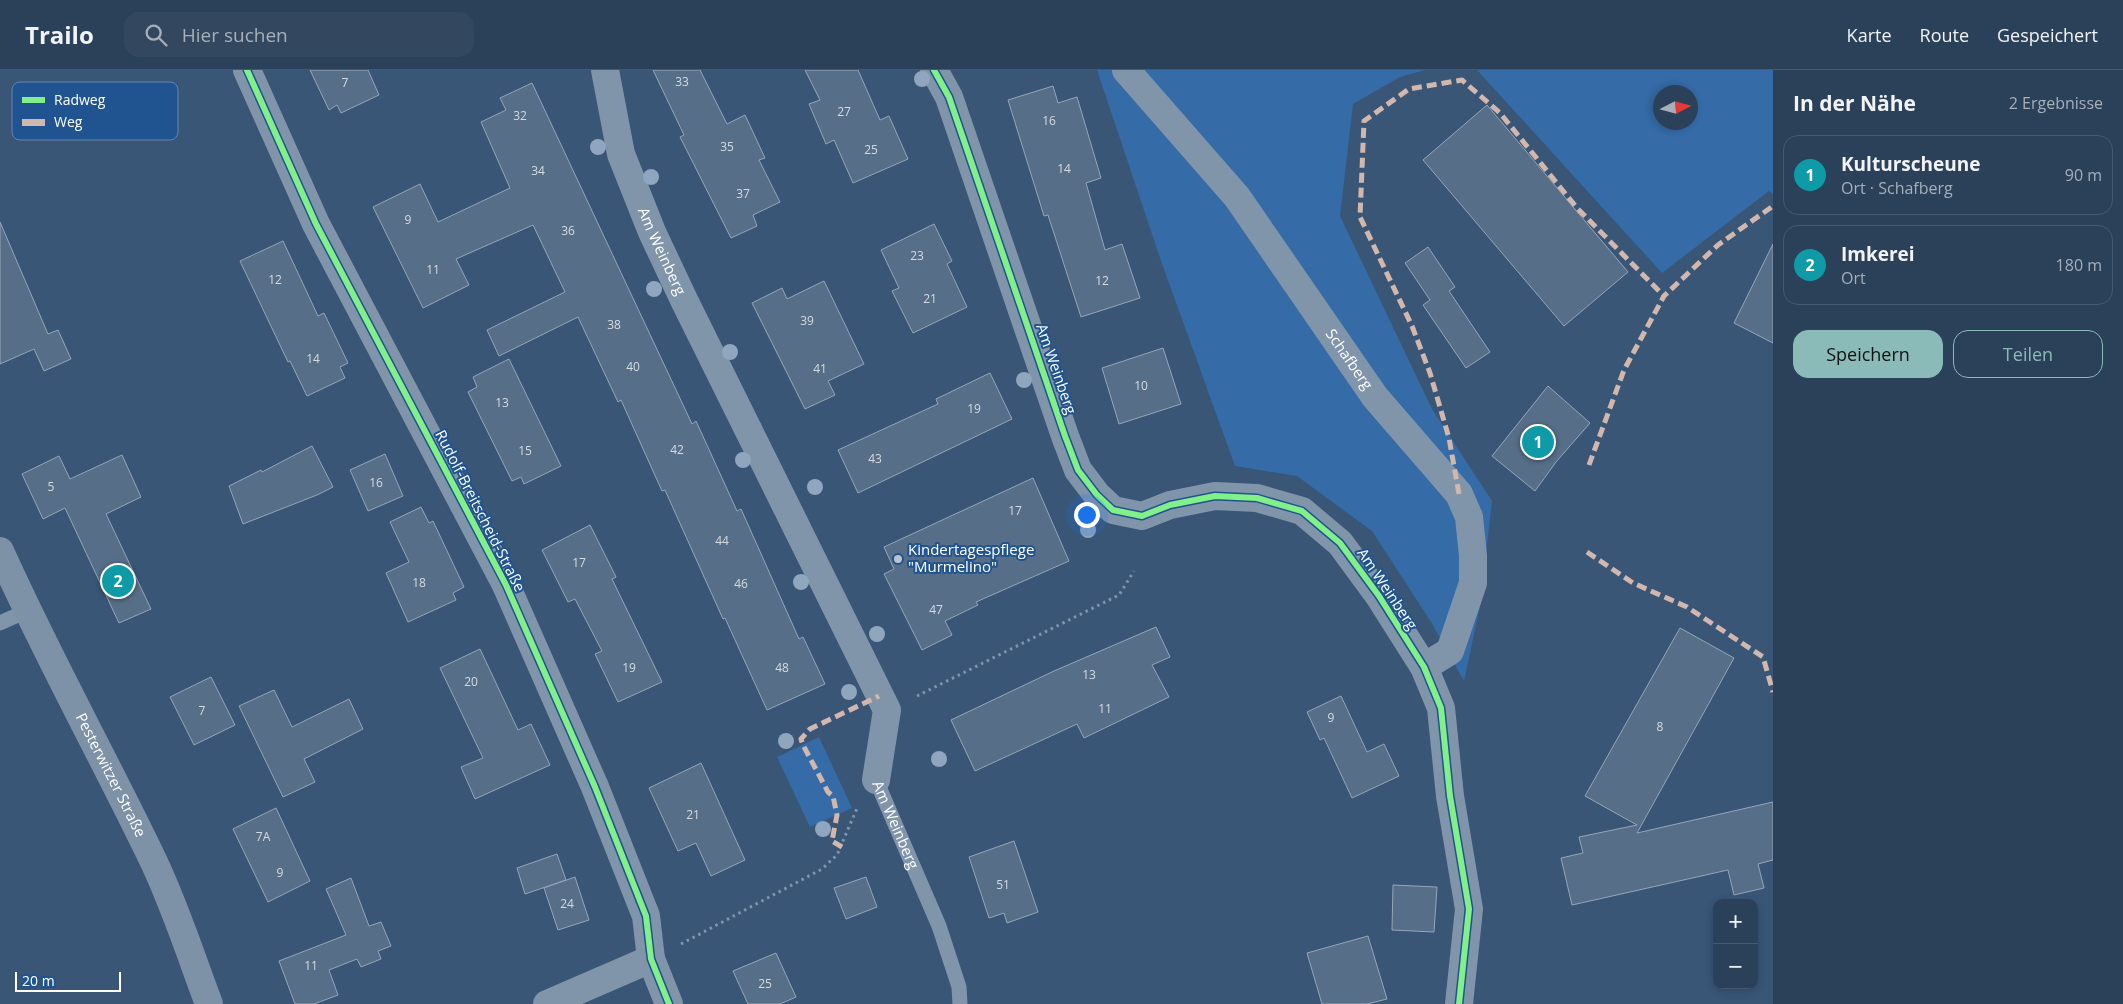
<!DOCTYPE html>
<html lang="de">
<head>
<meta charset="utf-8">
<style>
	:root { --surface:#2b4059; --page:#33475f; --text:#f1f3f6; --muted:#a6afba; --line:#47596f; --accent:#8bbbb9 }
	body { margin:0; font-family:"Open Sans",sans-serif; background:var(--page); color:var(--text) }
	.controls { position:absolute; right:15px; bottom:15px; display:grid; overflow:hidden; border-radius:10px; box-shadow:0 2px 8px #0003 }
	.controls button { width:45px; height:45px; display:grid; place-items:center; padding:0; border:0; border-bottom:1px solid var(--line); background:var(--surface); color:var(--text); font:25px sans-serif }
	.compass { position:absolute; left:1653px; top:15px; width:45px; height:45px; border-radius:50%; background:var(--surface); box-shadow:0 2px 8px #0003; rotate:84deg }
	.scale { position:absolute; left:15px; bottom:12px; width:106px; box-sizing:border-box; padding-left:5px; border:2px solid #fff; border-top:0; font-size:14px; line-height:18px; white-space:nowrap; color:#fff; -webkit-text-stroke:4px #205490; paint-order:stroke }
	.you { position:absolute; left:1086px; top:444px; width:18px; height:18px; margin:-12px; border:4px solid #fff; border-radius:50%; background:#1a73e8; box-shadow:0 0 0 8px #1a73e833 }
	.badge { display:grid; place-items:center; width:32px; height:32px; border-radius:50%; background:var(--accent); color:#fff; font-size:16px; font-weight:700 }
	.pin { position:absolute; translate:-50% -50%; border:2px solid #fff; box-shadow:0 1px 5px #0006 }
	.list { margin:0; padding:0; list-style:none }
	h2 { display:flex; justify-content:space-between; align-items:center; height:65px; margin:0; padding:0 20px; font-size:21px }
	h2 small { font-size:16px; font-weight:400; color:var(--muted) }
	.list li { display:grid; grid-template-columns:32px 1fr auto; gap:15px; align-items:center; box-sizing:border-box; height:80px; margin:0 10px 10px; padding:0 10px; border:1px solid var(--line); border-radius:15px }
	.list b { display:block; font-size:19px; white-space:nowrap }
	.list p { margin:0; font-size:16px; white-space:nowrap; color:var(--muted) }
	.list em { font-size:16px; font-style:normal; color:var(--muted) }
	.actions { display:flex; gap:10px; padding:15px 20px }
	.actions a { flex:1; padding:11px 0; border:1px solid var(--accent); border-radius:15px; text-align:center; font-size:18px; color:var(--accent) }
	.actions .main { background:var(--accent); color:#111 }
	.icon { flex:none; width:28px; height:28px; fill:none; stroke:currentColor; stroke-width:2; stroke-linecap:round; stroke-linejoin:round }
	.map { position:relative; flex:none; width:1773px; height:934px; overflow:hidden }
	header { display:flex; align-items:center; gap:30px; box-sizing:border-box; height:70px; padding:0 25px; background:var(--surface); border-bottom:1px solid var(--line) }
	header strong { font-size:24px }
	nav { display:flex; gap:28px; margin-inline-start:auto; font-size:18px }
	.search { width:350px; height:45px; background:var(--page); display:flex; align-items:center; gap:12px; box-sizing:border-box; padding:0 18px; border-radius:15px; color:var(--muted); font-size:19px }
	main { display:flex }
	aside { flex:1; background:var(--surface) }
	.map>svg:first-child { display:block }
	.green { fill:#356ba7; fill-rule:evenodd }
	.building { fill:#576e88; stroke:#95a6b8 }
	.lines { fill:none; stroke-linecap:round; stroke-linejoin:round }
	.path { stroke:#8195aa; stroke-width:3; stroke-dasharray:2.5 4; stroke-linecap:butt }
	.lane { stroke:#8195aa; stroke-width:15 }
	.street { stroke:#8195aa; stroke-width:28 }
	.secondary { stroke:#7d91a7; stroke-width:28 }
	.quiet { stroke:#d1b7ad; stroke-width:5; stroke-dasharray:10 5; stroke-linecap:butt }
	.cycleway-casing { stroke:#205490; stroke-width:9 }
	.cycleway { stroke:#82f089; stroke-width:6 }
	.tree { fill:#8fa6be }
	.poi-dot { fill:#bac4cf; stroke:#205490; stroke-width:2 }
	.labels { text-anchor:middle; stroke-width:4; stroke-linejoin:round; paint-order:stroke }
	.number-label { font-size:12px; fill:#d5dbe1 }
	.street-label { font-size:15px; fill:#fff; stroke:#205490 }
	.poi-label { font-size:15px; fill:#fff; stroke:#205490; text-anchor:start }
	.key { fill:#205490; stroke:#6387b1; stroke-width:1 }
	.key-label { font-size:14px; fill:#fff }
</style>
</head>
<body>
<header>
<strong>Trailo</strong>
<div class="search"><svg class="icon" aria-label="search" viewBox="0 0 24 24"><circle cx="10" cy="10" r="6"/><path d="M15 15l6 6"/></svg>Hier suchen</div>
<nav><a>Karte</a><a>Route</a><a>Gespeichert</a></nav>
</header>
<main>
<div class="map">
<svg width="1773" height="934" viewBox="0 0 1773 934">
	<rect width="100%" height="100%" fill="#395677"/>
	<g class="green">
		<path d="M 1097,0 L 1425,0 L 1400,7 L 1353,34 L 1340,146 L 1432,339 L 1492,431 L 1480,536 L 1464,611 L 1431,552 L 1372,461 L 1297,406 L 1235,396 L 1161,191 Z"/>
		<path d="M 1477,0 L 1773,0 L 1773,124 L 1769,121 L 1662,203 ZM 1660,22 L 1690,22 L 1690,52 L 1660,52 Z"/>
		<path d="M 819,667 L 852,738 L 810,757 L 777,687 Z"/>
	</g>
	<g class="building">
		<path d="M 310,0 L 368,0 L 379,25 L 341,43 L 337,35 L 329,40 Z"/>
		<path d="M 653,0 L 700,0 L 727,54 L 745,45 L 765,88 L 759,90 L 780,132 L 753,145 L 757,156 L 731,168 L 680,67 L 684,65 Z"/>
		<path d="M 805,0 L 858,0 L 880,50 L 889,46 L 908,89 L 853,113 L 834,70 L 826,74 L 809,34 L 820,30 Z"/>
		<path d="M 532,13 L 692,354 L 696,351 L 737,441 L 741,439 L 799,569 L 803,567 L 825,614 L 767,640 L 725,548 L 723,549 L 665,420 L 662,421 L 621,330 L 618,332 L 578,247 L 499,286 L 487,260 L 565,222 L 533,155 L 456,189 L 469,215 L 423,238 L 373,137 L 420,114 L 438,152 L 510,118 L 481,52 L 506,40 L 500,28 Z"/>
		<path d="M 1053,16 L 1058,33 L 1077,27 L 1101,108 L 1086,113 L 1105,180 L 1122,174 L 1140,228 L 1081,247 L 1048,145 L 1044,146 L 1008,30 Z"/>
		<path d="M 1487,35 L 1628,202 L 1564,256 L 1423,90 Z"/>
		<path d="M 0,152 L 48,264 L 58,260 L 71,289 L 44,301 L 34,279 L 0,294 Z"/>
		<path d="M 934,154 L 952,191 L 947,194 L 967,237 L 913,263 L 892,221 L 899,218 L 881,180 Z"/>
		<path d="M 283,171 L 318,246 L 324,243 L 348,293 L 340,297 L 345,308 L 307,326 L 290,291 L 288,292 L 240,191 Z"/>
		<path d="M 1773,174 L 1773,273 L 1734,253 Z"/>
		<path d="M 1428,177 L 1455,217 L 1449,221 L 1490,282 L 1466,298 L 1423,235 L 1430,230 L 1405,193 Z"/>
		<path d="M 824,211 L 864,294 L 828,311 L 835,325 L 805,339 L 752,233 L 782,218 L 787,229 Z"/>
		<path d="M 1163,278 L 1181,334 L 1119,354 L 1102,298 Z"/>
		<path d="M 509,289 L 561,396 L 524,414 L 521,407 L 512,411 L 468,322 L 477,317 L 473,307 Z"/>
		<path d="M 990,303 L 1012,349 L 858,423 L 838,380 L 938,334 L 936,329 Z"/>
		<path d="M 1548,316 L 1590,353 L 1556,392 L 1535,421 L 1492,386 Z"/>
		<path d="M 312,376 L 333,417 L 317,425 L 243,454 L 229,416 L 261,400 L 262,402 Z"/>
		<path d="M 385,384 L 403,426 L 368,441 L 350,400 Z"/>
		<path d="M 122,385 L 141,427 L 106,444 L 151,539 L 119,553 L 65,438 L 43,449 L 22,404 L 59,386 L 70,409 Z"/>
		<path d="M 1033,408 L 1069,491 L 976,532 L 978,535 L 945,551 L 952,565 L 922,580 L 884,504 L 894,499 L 884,477 Z"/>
		<path d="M 421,437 L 429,453 L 433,451 L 464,517 L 453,523 L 456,530 L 408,552 L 386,503 L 409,492 L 390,452 Z"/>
		<path d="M 590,455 L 616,507 L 612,509 L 662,612 L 618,632 L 595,584 L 602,581 L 575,529 L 568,532 L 542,480 Z"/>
		<path d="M 1156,557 L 1170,587 L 1152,595 L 1169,627 L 1084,668 L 1077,654 L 975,701 L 951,650 L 1054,601 Z"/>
		<path d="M 1680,558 L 1734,588 L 1637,763 L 1773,732 L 1773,790 L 1758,794 L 1764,818 L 1734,825 L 1728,800 L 1572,835 L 1561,788 L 1583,783 L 1579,767 L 1637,755 L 1585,726 Z"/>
		<path d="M 480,579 L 518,660 L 531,654 L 550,695 L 475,729 L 461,697 L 483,688 L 440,598 Z"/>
		<path d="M 211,607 L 235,655 L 194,675 L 170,627 Z"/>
		<path d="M 274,620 L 292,657 L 349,629 L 363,659 L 304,689 L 315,712 L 283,727 L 239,636 Z"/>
		<path d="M 1341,626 L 1367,682 L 1384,674 L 1399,706 L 1352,728 L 1324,668 L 1320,670 L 1307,642 Z"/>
		<path d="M 701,693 L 745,790 L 711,806 L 696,773 L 678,781 L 649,718 Z"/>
		<path d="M 276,738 L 310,811 L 268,832 L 233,759 Z"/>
		<path d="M 1014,771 L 1038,842 L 1007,853 L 1004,843 L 989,848 L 969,787 Z"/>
		<path d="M 557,784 L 566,810 L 525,824 L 517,798 Z"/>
		<path d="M 575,807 L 589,850 L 558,860 L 544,818 Z"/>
		<path d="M 866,807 L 877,837 L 846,849 L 834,818 Z"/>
		<path d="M 351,808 L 369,856 L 381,852 L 391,876 L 378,881 L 381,889 L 361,897 L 357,889 L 329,900 L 338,925 L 314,934 L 295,934 L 279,891 L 346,865 L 326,819 Z"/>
		<path d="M 1393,815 L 1437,817 L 1434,862 L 1392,860 Z"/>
		<path d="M 1368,866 L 1387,929 L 1367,934 L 1322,934 L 1307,883 Z"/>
		<path d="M 776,883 L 796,927 L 780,934 L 748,934 L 733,901 Z"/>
	</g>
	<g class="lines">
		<g class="path">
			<path d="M 917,626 L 1119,525 L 1134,501"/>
			<path d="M 681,874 L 822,799 L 837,785 L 858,736"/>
		</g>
		<g class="lane">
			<path d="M 0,553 L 27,541"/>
			<path id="s1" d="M 876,710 L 939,856 L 959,917 L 960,934"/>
		</g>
		<g class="street">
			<path d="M 247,0 L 316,154 L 506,515 L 595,717 L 646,846 L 651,889 L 669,934"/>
			<path id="s2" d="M 605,0 L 621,84 L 652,162 L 684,230 L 887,640 L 876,710"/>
			<path d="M 934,0 L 949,27 L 1065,366 L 1078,400 L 1097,425 L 1113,440 L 1142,446 L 1170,435 L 1215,426 L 1257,428 L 1302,441 L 1340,473 L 1379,526 L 1424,597 L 1441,638 L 1450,726 L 1469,839 L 1459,934"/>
			<path id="s3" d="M 1126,0 L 1237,127 L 1375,327 L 1459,424 L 1469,447 L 1473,486 L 1473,513 L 1450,581 L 1424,597"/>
			<path d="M 547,934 L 651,889"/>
		</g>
		<path class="secondary" id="s4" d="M 0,481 C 47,586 103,686 153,790 C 175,836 191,886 209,934"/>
		<g class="quiet">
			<path d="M 1589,395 L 1624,300 L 1664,226 L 1718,175 L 1773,136"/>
			<path d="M 1459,424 L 1449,368 L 1430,303 L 1412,256 L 1360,147 L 1364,51 L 1409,19 L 1462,10 L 1500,43 L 1577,138 L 1664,226"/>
			<path d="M 1587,482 L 1633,513 L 1687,537 L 1763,587 L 1773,622"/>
			<path d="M 842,777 L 832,771 L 837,745 L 833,726 L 828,722 L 803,675 L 801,669 L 810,659 L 879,626"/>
		</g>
		<g class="cycleway-casing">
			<g id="cycleway">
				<path d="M 247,0 L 316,154 L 506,515 L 595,717 L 646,846 L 651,889 L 669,934"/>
				<path d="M 934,0 L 949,27 L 1065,366 L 1078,400 L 1097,425 L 1113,440 L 1142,446 L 1170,435 L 1215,426 L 1257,428 L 1302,441 L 1340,473 L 1379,526 L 1424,597 L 1441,638 L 1450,726 L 1469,839 L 1459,934"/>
			</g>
		</g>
		<use href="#cycleway" class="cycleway"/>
	</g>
	<g class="tree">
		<circle cx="922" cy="9" r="8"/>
		<circle cx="598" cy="77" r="8"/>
		<circle cx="651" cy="107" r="8"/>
		<circle cx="654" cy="219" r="8"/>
		<circle cx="730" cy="282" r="8"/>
		<circle cx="1024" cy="310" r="8"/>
		<circle cx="743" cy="390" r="8"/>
		<circle cx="815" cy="417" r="8"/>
		<circle cx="1088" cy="460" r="8"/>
		<circle cx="801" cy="512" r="8"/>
		<circle cx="877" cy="564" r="8"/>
		<circle cx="849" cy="622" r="8"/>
		<circle cx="786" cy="671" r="8"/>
		<circle cx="939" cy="689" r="8"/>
		<circle cx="823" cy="759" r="8"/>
	</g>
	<circle class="poi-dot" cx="898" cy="489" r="5"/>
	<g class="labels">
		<g class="number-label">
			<text x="682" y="16">33</text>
			<text x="345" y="17">7</text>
			<text x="844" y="46">27</text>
			<text x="520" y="50">32</text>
			<text x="1049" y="55">16</text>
			<text x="727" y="81">35</text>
			<text x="871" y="84">25</text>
			<text x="1064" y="103">14</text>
			<text x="538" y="105">34</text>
			<text x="743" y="128">37</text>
			<text x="408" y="154">9</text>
			<text x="568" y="165">36</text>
			<text x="917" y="190">23</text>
			<text x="433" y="204">11</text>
			<text x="275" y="214">12</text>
			<text x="1102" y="215">12</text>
			<text x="930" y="233">21</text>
			<text x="807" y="255">39</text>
			<text x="614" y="259">38</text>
			<text x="313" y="293">14</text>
			<text x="633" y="301">40</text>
			<text x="820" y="303">41</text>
			<text x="1141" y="320">10</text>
			<text x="502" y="337">13</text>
			<text x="974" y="343">19</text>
			<text x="677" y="384">42</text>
			<text x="525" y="385">15</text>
			<text x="875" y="393">43</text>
			<text x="376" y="417">16</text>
			<text x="51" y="421">5</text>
			<text x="1015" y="445">17</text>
			<text x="722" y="475">44</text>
			<text x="579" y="497">17</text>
			<text x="419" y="517">18</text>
			<text x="741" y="518">46</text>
			<text x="936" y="544">47</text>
			<text x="629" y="602">19</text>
			<text x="782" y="602">48</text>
			<text x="1089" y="609">13</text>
			<text x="471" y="616">20</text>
			<text x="1105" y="643">11</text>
			<text x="202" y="645">7</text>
			<text x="1331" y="652">9</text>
			<text x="1660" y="661">8</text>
			<text x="693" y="749">21</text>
			<text x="263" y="771">7A</text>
			<text x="280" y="807">9</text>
			<text x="1003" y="819">51</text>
			<text x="567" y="838">24</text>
			<text x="311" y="900">11</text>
			<text x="765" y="918">25</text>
		</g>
		<g class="street-label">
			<text dy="5" stroke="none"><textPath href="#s2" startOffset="191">Am Weinberg</textPath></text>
			<text dy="5" stroke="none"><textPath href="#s3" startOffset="366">Schafberg</textPath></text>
			<text transform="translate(1056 299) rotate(71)" y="5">Am Weinberg</text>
			<text transform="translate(480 441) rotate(63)" y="5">Rudolf-Breitscheid-Straße</text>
			<text transform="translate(1387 519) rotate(56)" y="5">Am Weinberg</text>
			<text dy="5" stroke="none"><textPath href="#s4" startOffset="250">Pesterwitzer Straße</textPath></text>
			<text dy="5" stroke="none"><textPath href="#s1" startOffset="49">Am Weinberg</textPath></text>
		</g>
		<g class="poi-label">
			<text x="908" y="485">Kindertagespflege<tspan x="908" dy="17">"Murmelino"</tspan></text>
		</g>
	</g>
	<rect x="12" y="12" width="166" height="58" rx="8" class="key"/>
	<rect x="22" y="27" width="23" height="6" fill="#82f089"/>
	<rect x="22" y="49" width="23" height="7" fill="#d1b7ad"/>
	<g class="key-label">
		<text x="54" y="35">Radweg</text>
		<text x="54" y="57">Weg</text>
	</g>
</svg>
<div class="controls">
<button>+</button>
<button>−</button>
</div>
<svg class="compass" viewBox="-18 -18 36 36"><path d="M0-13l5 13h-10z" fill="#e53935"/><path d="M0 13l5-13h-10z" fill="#a6afba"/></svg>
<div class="scale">20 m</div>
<div class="you"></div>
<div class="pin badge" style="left:1538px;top:372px;background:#0f9aa8">1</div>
<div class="pin badge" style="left:118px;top:511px;background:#0f9aa8">2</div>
</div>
<aside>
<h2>In der Nähe<small>2 Ergebnisse</small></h2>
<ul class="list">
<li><span class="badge" style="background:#0f9aa8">1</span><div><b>Kulturscheune</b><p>Ort · Schafberg</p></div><em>90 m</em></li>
<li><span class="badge" style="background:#0f9aa8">2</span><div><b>Imkerei</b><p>Ort</p></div><em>180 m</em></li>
</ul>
<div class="actions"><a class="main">Speichern</a><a>Teilen</a></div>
</aside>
</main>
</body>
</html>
